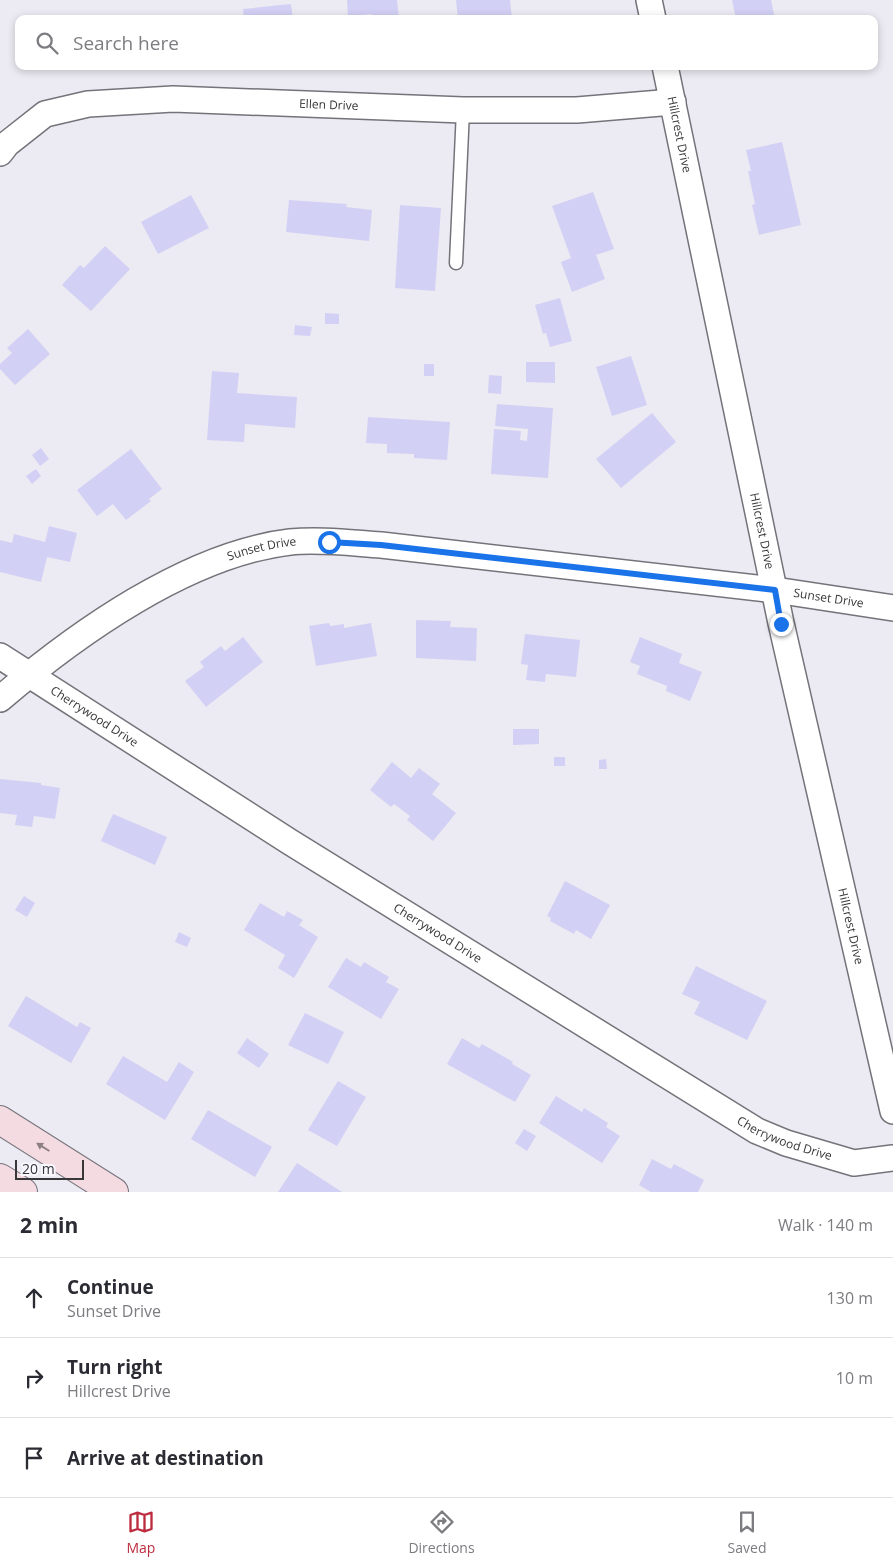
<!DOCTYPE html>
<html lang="en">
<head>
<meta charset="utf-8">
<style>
	:root { --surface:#fff; --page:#f7f7f7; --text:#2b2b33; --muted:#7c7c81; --line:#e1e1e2; --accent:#bd2c3e }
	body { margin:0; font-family:"Open Sans",sans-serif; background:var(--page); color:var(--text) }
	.scale { position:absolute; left:15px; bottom:12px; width:69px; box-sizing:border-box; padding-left:5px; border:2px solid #373639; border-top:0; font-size:14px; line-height:18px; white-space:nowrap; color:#373639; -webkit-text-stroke:4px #f9f8fe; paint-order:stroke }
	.stop { position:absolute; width:15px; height:15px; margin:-11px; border:4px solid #1a73e8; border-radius:50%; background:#fff }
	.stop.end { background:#1a73e8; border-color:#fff; box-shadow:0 1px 5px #0008 }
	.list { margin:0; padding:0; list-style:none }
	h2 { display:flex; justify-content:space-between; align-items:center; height:65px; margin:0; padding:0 20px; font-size:21px }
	h2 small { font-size:16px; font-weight:400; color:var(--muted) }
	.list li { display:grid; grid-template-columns:32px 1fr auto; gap:15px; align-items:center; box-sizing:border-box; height:80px; padding:0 20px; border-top:1px solid var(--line) }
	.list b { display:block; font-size:19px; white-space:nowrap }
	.list p { margin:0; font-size:16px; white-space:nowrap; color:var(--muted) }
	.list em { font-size:16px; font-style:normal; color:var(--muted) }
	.icon { flex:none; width:28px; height:28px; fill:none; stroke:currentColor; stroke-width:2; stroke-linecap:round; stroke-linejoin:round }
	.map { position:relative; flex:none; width:893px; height:1192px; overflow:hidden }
	.search { position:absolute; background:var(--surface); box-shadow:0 2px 8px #0003; left:15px; right:15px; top:15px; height:55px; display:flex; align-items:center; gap:12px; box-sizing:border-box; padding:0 18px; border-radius:10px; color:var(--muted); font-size:19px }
	.sheet { height:305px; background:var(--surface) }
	nav { display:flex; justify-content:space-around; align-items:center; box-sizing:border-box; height:70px; border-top:1px solid var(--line); background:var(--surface); font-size:14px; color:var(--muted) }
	nav a { display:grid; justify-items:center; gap:2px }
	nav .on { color:var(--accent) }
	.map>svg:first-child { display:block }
	.building { fill:#d2d1f5 }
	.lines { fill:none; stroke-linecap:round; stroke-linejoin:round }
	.lane-casing { stroke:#74737a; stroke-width:15 }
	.street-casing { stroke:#74737a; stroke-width:28 }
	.secondary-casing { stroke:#74737a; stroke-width:30 }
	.lane { stroke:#fff; stroke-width:12 }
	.street { stroke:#fff; stroke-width:25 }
	.secondary { stroke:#f4dae1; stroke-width:28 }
	.oneway { fill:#8c8085 }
	.route { stroke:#1a73e8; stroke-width:6 }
	.labels { text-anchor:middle; stroke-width:4; stroke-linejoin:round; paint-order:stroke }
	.street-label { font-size:12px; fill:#373639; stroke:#f9f8fe }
</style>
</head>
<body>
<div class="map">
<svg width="893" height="1192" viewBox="0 0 893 1192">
	<rect width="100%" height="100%" fill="#eceaf2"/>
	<g class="building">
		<path d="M 347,0 L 397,0 L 399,19 L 372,19 L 371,14 L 348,17 Z"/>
		<path d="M 456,0 L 510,0 L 512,19 L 458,19 Z"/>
		<path d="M 732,0 L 771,0 L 775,19 L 736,19 Z"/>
		<path d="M 291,4 L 293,19 L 244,19 L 243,9 Z"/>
		<path d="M 782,142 L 801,225 L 759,235 L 752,205 L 755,204 L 748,171 L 751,171 L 746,150 Z"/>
		<path d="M 593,192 L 614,249 L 596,255 L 605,279 L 572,292 L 561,262 L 571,258 L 552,206 Z"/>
		<path d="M 191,195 L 209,228 L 158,254 L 141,222 Z"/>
		<path d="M 289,200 L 347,204 L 346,207 L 372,210 L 369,241 L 286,232 Z"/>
		<path d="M 400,205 L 441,208 L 435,291 L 395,288 Z"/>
		<path d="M 105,246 L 130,269 L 91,311 L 62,285 L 80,265 L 84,268 Z"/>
		<path d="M 560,298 L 572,341 L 550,347 L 546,333 L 543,334 L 535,305 Z"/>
		<path d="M 325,313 L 339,314 L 339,324 L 325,324 Z"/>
		<path d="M 295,325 L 312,327 L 310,336 L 294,335 Z"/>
		<path d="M 28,329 L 50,354 L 15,385 L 0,369 L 0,364 L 12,353 L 7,348 Z"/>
		<path d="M 631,356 L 647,405 L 612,416 L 596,367 Z"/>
		<path d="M 526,362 L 555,362 L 555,383 L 526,382 Z"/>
		<rect x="424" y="364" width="10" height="12"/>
		<path d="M 212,371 L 239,373 L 237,393 L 297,397 L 295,428 L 245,424 L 244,442 L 207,440 Z"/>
		<path d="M 489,375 L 502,376 L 501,394 L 488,393 Z"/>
		<path d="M 497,404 L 553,408 L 548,478 L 491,474 L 494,429 L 521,431 L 520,440 L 527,441 L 528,429 L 495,426 Z"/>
		<path d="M 652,413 L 676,442 L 621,488 L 596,459 Z"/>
		<path d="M 368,417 L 450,422 L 447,460 L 414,458 L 414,454 L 387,453 L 387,444 L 366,443 Z"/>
		<path d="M 41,448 L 49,459 L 40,466 L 32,455 Z"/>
		<path d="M 131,449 L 162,489 L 149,499 L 151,501 L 126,520 L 113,504 L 97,516 L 77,490 Z"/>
		<path d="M 36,469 L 41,476 L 32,484 L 26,476 Z"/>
		<path d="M 49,526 L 77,533 L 70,562 L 47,557 L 41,582 L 0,572 L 0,540 L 12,543 L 14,534 L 45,542 Z"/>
		<path d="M 416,620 L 451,621 L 450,627 L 477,628 L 476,661 L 416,658 Z"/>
		<path d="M 329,623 L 330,626 L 344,624 L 344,628 L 371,623 L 377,656 L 316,666 L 309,626 Z"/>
		<path d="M 525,634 L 580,640 L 576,677 L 546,674 L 545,682 L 526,680 L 528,665 L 521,664 Z"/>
		<path d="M 243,637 L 263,662 L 206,707 L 185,681 L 204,667 L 200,662 L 221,646 L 225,651 Z"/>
		<path d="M 640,637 L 682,654 L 679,663 L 702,672 L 690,701 L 666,691 L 667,686 L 637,674 L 640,666 L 630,662 Z"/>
		<path d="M 513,729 L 539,729 L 539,744 L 513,745 Z"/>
		<rect x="554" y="757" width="11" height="9"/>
		<path d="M 606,759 L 607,769 L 599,769 L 599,760 Z"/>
		<path d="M 392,762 L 411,778 L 419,768 L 440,784 L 432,794 L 456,813 L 433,841 L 407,820 L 410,816 L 394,804 L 391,807 L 370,790 Z"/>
		<path d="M 0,779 L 41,783 L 41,785 L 60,788 L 55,819 L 34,816 L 32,827 L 15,825 L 17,815 L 0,813 Z"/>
		<path d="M 113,814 L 167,837 L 155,865 L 101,841 Z"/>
		<path d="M 565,881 L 610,905 L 591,939 L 576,930 L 574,934 L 550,921 L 551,918 L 547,916 Z"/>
		<path d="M 24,896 L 35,903 L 27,917 L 15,910 Z"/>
		<path d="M 260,903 L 284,917 L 287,911 L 303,920 L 299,925 L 318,937 L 294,978 L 278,968 L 285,955 L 244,930 Z"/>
		<path d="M 179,932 L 191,938 L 187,947 L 175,942 Z"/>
		<path d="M 346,958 L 361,967 L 364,962 L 389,977 L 386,982 L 399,989 L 381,1019 L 328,987 Z"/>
		<path d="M 696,966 L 767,1001 L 747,1040 L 694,1014 L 700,1002 L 682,994 Z"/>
		<path d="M 26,996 L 77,1027 L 80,1022 L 91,1028 L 71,1063 L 8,1026 Z"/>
		<path d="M 305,1013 L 344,1032 L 328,1064 L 288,1045 Z"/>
		<path d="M 247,1038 L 269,1054 L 259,1068 L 237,1053 Z"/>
		<path d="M 462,1038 L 479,1048 L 482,1044 L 513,1062 L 512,1064 L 531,1075 L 515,1102 L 447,1064 Z"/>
		<path d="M 123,1056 L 167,1082 L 179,1062 L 194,1072 L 165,1120 L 106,1084 Z"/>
		<path d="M 338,1081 L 366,1097 L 337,1146 L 308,1130 Z"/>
		<path d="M 556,1096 L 582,1112 L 584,1108 L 608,1123 L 606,1127 L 620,1136 L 602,1163 L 539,1123 Z"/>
		<path d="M 208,1110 L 272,1147 L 255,1177 L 191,1139 Z"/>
		<path d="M 524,1129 L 536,1136 L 527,1151 L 515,1143 Z"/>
		<path d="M 652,1159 L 671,1169 L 674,1164 L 704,1180 L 698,1192 L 651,1192 L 639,1185 Z"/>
		<path d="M 297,1163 L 342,1192 L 278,1192 Z"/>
	</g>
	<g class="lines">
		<g class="lane-casing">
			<path id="lane" d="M 456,263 L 463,110"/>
		</g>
		<g class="street-casing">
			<g id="street">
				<path d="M 649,0 L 653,19"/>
				<path id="s1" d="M 665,66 L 781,623 L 893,1111"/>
				<path id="s2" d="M 0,153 L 7,144 L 45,114 L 88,104 L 173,99 L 463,110 L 577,110 L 673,102"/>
				<path id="s3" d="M 0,656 L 290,842 L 757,1131 L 786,1143 L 854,1163 L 893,1158"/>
				<path id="s4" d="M 0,699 C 76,634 188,554 290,542 C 320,539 351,543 381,545 L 775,590 L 893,608"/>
			</g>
		</g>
		<g class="secondary-casing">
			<g id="secondary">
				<path d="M 0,1120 L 114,1192"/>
				<path d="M 0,1178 L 23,1192"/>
			</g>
		</g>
		<use href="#lane" class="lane"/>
		<use href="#street" class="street"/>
		<use href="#secondary" class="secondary"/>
	</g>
	<defs><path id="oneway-solid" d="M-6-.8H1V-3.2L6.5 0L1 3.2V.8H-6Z" transform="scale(1.25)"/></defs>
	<use class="oneway" href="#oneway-solid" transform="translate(43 1147) rotate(-148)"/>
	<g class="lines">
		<path class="route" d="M 329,542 L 381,545 L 775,590 L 781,624"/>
	</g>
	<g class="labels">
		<g class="street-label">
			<text dy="4" stroke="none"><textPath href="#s2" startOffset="345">Ellen Drive</textPath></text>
			<text dy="4" stroke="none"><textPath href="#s1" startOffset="70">Hillcrest Drive</textPath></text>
			<text dy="4" stroke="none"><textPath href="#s1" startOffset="475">Hillcrest Drive</textPath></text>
			<text dy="4" stroke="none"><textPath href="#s4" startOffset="305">Sunset Drive</textPath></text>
			<text dy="4" stroke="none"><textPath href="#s4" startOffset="876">Sunset Drive</textPath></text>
			<text dy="4" stroke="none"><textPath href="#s3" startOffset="112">Cherrywood Drive</textPath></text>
			<text dy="4" stroke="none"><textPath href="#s1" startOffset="880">Hillcrest Drive</textPath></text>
			<text dy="4" stroke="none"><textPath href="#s3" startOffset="518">Cherrywood Drive</textPath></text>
			<text dy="4" stroke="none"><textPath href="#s3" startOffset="922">Cherrywood Drive</textPath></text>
		</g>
	</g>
</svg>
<div class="scale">20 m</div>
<div class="stop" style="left:329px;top:542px"></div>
<div class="stop end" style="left:781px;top:624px"></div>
<div class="search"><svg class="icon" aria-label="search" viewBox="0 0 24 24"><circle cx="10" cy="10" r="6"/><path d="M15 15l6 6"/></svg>Search here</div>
</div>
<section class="sheet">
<h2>2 min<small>Walk · 140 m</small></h2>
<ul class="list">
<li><svg class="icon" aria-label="ahead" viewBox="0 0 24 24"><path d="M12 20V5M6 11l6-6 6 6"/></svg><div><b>Continue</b><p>Sunset Drive</p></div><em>130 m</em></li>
<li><svg class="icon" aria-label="right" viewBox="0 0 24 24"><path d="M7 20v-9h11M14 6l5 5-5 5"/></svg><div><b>Turn right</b><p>Hillcrest Drive</p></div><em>10 m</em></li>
<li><svg class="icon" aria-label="arrive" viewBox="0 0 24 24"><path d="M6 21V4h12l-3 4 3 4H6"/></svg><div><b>Arrive at destination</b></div></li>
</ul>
</section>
<nav>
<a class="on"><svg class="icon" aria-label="map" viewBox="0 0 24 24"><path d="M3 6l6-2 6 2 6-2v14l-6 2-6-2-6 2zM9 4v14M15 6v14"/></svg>Map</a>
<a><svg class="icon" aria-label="directions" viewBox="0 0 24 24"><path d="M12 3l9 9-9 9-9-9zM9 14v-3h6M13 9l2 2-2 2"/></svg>Directions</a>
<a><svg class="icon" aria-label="saved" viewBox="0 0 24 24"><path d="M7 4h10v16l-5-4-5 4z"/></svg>Saved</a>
</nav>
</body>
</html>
